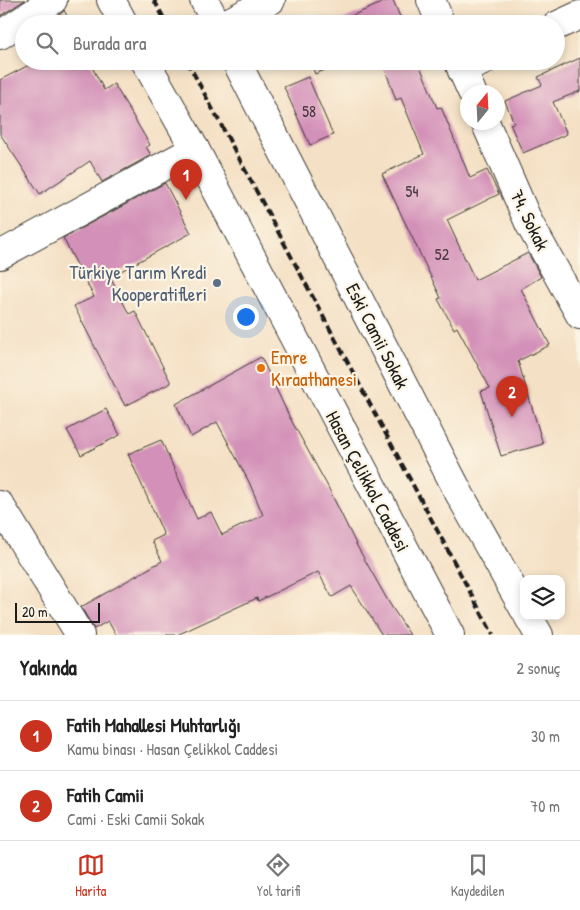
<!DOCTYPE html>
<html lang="tr">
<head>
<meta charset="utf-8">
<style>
	:root { --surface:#fff; --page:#f2f2f2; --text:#222; --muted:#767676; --line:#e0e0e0; --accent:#c8321e }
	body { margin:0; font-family:"Patrick Hand",sans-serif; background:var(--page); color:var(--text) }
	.controls { position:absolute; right:15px; bottom:15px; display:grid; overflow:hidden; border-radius:10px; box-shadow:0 2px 8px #0003 }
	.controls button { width:45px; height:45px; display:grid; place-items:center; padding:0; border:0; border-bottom:1px solid var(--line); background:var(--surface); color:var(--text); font:25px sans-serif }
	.compass { position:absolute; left:460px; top:85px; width:45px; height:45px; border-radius:50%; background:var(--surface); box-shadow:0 2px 8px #0003; rotate:18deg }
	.scale { position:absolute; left:15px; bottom:12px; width:85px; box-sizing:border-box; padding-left:5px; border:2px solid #1c1c1c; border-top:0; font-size:14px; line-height:18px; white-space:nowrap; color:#1c1c1c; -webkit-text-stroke:4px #fcf5e5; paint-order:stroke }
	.you { position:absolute; left:245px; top:316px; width:18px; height:18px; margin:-12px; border:4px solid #fff; border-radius:50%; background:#1a73e8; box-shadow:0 0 0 8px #1a73e833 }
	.badge { display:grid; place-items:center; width:32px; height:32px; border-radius:50%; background:var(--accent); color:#fff; font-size:16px; font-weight:700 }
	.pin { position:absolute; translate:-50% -41px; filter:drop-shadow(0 1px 2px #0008) }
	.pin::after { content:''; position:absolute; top:26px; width:18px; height:15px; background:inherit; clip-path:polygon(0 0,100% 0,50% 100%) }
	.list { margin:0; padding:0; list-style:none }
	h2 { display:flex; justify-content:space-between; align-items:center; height:65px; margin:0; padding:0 20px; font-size:21px }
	h2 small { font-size:16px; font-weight:400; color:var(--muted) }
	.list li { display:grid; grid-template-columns:32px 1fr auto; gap:15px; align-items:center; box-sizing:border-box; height:70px; padding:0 20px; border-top:1px solid var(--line) }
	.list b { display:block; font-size:19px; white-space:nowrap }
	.list p { margin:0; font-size:16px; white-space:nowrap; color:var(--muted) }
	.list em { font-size:16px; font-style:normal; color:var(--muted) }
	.icon { flex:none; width:28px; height:28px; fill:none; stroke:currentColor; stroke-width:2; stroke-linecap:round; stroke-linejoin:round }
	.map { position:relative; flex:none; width:580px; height:635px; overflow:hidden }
	.search { position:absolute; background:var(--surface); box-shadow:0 2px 8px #0003; left:15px; right:15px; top:15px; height:55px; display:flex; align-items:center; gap:12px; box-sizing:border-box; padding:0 18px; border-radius:28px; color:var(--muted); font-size:19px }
	.sheet { height:205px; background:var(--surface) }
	nav { display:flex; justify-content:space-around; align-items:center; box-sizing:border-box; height:70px; border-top:1px solid var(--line); background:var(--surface); font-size:14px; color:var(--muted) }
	nav a { display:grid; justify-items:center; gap:2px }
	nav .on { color:var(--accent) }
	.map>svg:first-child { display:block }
	.building { fill:#d390b8 }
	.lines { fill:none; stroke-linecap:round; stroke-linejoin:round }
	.minor-casing { stroke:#3c3935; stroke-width:30 }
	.tertiary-casing { stroke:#3c3935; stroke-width:30 }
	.secondary-casing { stroke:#3c3935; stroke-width:30 }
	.minor { stroke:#fff; stroke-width:28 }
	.tertiary { stroke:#fff; stroke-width:28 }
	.secondary { stroke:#fff; stroke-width:28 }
	.rail { stroke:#1c1c1c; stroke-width:4; stroke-dasharray:8 4; stroke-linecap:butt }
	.service-dot { fill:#5c6f8a; stroke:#fcf5e5; stroke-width:2 }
	.food-dot { fill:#e8710a; stroke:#fcf5e5; stroke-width:2 }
	.labels { text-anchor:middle; stroke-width:4.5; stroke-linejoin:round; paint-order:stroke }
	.number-label { font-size:16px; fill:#4a3943 }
	.street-label { font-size:19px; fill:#1c1c1c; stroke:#fcf5e5 }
	.service-label { font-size:19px; fill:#4e5e75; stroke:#fcf5e5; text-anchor:end }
	.food-label { font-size:19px; fill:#c56008; stroke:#fcf5e5; text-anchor:start }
</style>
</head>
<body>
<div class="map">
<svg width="580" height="635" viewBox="0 0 580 635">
	<rect width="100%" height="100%" fill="#fcf5e5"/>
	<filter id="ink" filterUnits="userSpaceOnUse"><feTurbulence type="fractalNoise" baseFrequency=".02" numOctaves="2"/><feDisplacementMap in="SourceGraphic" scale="10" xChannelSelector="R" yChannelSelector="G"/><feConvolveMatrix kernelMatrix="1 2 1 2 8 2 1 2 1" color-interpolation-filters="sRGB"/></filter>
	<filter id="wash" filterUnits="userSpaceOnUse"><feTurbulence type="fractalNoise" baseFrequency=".0096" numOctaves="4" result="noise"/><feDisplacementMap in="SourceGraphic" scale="20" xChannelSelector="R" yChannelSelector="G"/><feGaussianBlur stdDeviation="1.12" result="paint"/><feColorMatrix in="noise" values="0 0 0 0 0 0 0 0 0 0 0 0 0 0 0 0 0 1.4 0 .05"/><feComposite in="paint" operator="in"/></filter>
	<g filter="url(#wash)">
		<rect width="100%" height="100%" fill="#f4e0c4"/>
		<g id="blocks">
			<g class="building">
				<path d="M 0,0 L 25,0 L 0,16 Z"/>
				<path d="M 389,0 L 393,0 L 403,24 L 332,24 Z"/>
				<path d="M 64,10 L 71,24 L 45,24 L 62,13 Z"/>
				<path d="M 24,38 L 24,55 L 18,42 Z"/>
				<path d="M 580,58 L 580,91 L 553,102 L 567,134 L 523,153 L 510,124 L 514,123 L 505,101 L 542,85 L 538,77 Z"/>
				<path d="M 27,61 L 89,61 L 104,90 L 114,84 L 150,145 L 146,147 L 151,155 L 102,182 L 90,161 L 40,194 L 0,134 L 0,80 L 29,65 Z"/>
				<path d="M 310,61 L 347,61 L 315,74 Z"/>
				<path d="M 382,61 L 418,61 L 437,108 L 441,107 L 470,178 L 487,170 L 499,194 L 447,220 L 475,280 L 528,253 L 541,277 L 521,289 L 550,345 L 518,361 L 543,444 L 501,456 L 481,391 L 490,388 L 457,327 L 454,329 L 438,299 L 441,298 L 382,174 L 424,154 L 401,98 L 396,100 Z"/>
				<path d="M 308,77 L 333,135 L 310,145 L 284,87 Z"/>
				<path d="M 165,183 L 191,233 L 110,277 L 129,314 L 135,311 L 171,383 L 125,406 L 74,306 L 94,297 L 63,238 Z"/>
				<path d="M 261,357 L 290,418 L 327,485 L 357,546 L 388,601 L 410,635 L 382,635 L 351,586 L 332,597 L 318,572 L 258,601 L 257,598 L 177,635 L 116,635 L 108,621 L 94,629 L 81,607 L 162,561 L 152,541 L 164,535 L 128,454 L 161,440 L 197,519 L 211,512 L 222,535 L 263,515 L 249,482 L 217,422 L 191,437 L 176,404 Z"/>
				<path d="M 106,409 L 120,435 L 81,455 L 67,430 Z"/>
			</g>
		</g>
	</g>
	<g filter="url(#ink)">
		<use href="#blocks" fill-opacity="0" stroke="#3c3935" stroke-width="1"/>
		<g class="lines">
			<g class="minor-casing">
				<g id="minor">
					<path d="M 204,0 L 217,24"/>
					<path d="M 431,0 L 441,24"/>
					<path d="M 556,26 L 580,15"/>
					<path d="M 0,35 L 53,0"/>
					<path d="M 236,61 L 460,495 L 524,609"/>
					<path d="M 458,61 L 472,92"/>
					<path d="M 462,71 L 483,61"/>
					<path d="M 485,122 L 529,223 L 580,315"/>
					<path d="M 0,255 L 195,149"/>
					<path d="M 0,505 L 80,635"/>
					<path d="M 528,616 L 539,635"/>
				</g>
			</g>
			<g class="tertiary-casing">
				<path id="tertiary" d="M 225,24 L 271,0"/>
			</g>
			<g class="secondary-casing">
				<g id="secondary">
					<path d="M 111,0 L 124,24"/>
					<path d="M 145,61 L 195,149 L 450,635"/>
				</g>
			</g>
			<use href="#minor" class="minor"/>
			<use href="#tertiary" class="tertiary"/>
			<use href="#secondary" class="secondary"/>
			<g class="rail">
				<path d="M 154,0 L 167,24"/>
				<path d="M 187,61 L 493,635"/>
			</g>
		</g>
	</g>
	<circle class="service-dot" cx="217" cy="283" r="5"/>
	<circle class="food-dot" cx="261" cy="368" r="5"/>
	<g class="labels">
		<g class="number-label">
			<text x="309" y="117">58</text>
			<text x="412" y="197">54</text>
			<text x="442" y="260">52</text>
		</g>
		<g class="street-label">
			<text transform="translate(530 220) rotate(64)" y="7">74. Sokak</text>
			<text transform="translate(378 336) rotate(63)" y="7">Eski Camii Sokak</text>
			<text transform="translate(368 481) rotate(62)" y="7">Hasan Çelikkol Caddesi</text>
		</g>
		<g class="service-label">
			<text x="207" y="279">Türkiye Tarım Kredi<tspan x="207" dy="22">Kooperatifleri</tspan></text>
		</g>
		<g class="food-label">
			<text x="271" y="364">Emre<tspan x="271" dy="22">Kıraathanesi</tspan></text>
		</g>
	</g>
</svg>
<div class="controls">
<button><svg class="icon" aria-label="layers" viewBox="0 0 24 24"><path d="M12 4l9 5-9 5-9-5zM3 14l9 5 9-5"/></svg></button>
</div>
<svg class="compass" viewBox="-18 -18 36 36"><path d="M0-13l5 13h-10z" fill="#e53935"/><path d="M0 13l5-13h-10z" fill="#767676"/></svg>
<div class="scale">20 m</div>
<div class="you"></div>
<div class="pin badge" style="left:186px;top:200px">1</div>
<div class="pin badge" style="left:512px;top:417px">2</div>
<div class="search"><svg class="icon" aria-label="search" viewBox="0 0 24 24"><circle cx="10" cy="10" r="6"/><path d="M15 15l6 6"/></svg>Burada ara</div>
</div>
<section class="sheet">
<h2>Yakında<small>2 sonuç</small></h2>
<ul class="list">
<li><span class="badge">1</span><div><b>Fatih Mahallesi Muhtarlığı</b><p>Kamu binası · Hasan Çelikkol Caddesi</p></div><em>30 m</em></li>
<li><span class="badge">2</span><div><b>Fatih Camii</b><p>Cami · Eski Camii Sokak</p></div><em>70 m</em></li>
</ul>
</section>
<nav>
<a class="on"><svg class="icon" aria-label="map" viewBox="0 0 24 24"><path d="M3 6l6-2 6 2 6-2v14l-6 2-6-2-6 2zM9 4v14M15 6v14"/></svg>Harita</a>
<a><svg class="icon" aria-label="directions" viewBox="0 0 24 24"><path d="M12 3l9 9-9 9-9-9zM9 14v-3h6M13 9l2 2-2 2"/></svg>Yol tarifi</a>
<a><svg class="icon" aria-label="saved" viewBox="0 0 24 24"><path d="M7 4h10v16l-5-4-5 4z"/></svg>Kaydedilen</a>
</nav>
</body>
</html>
